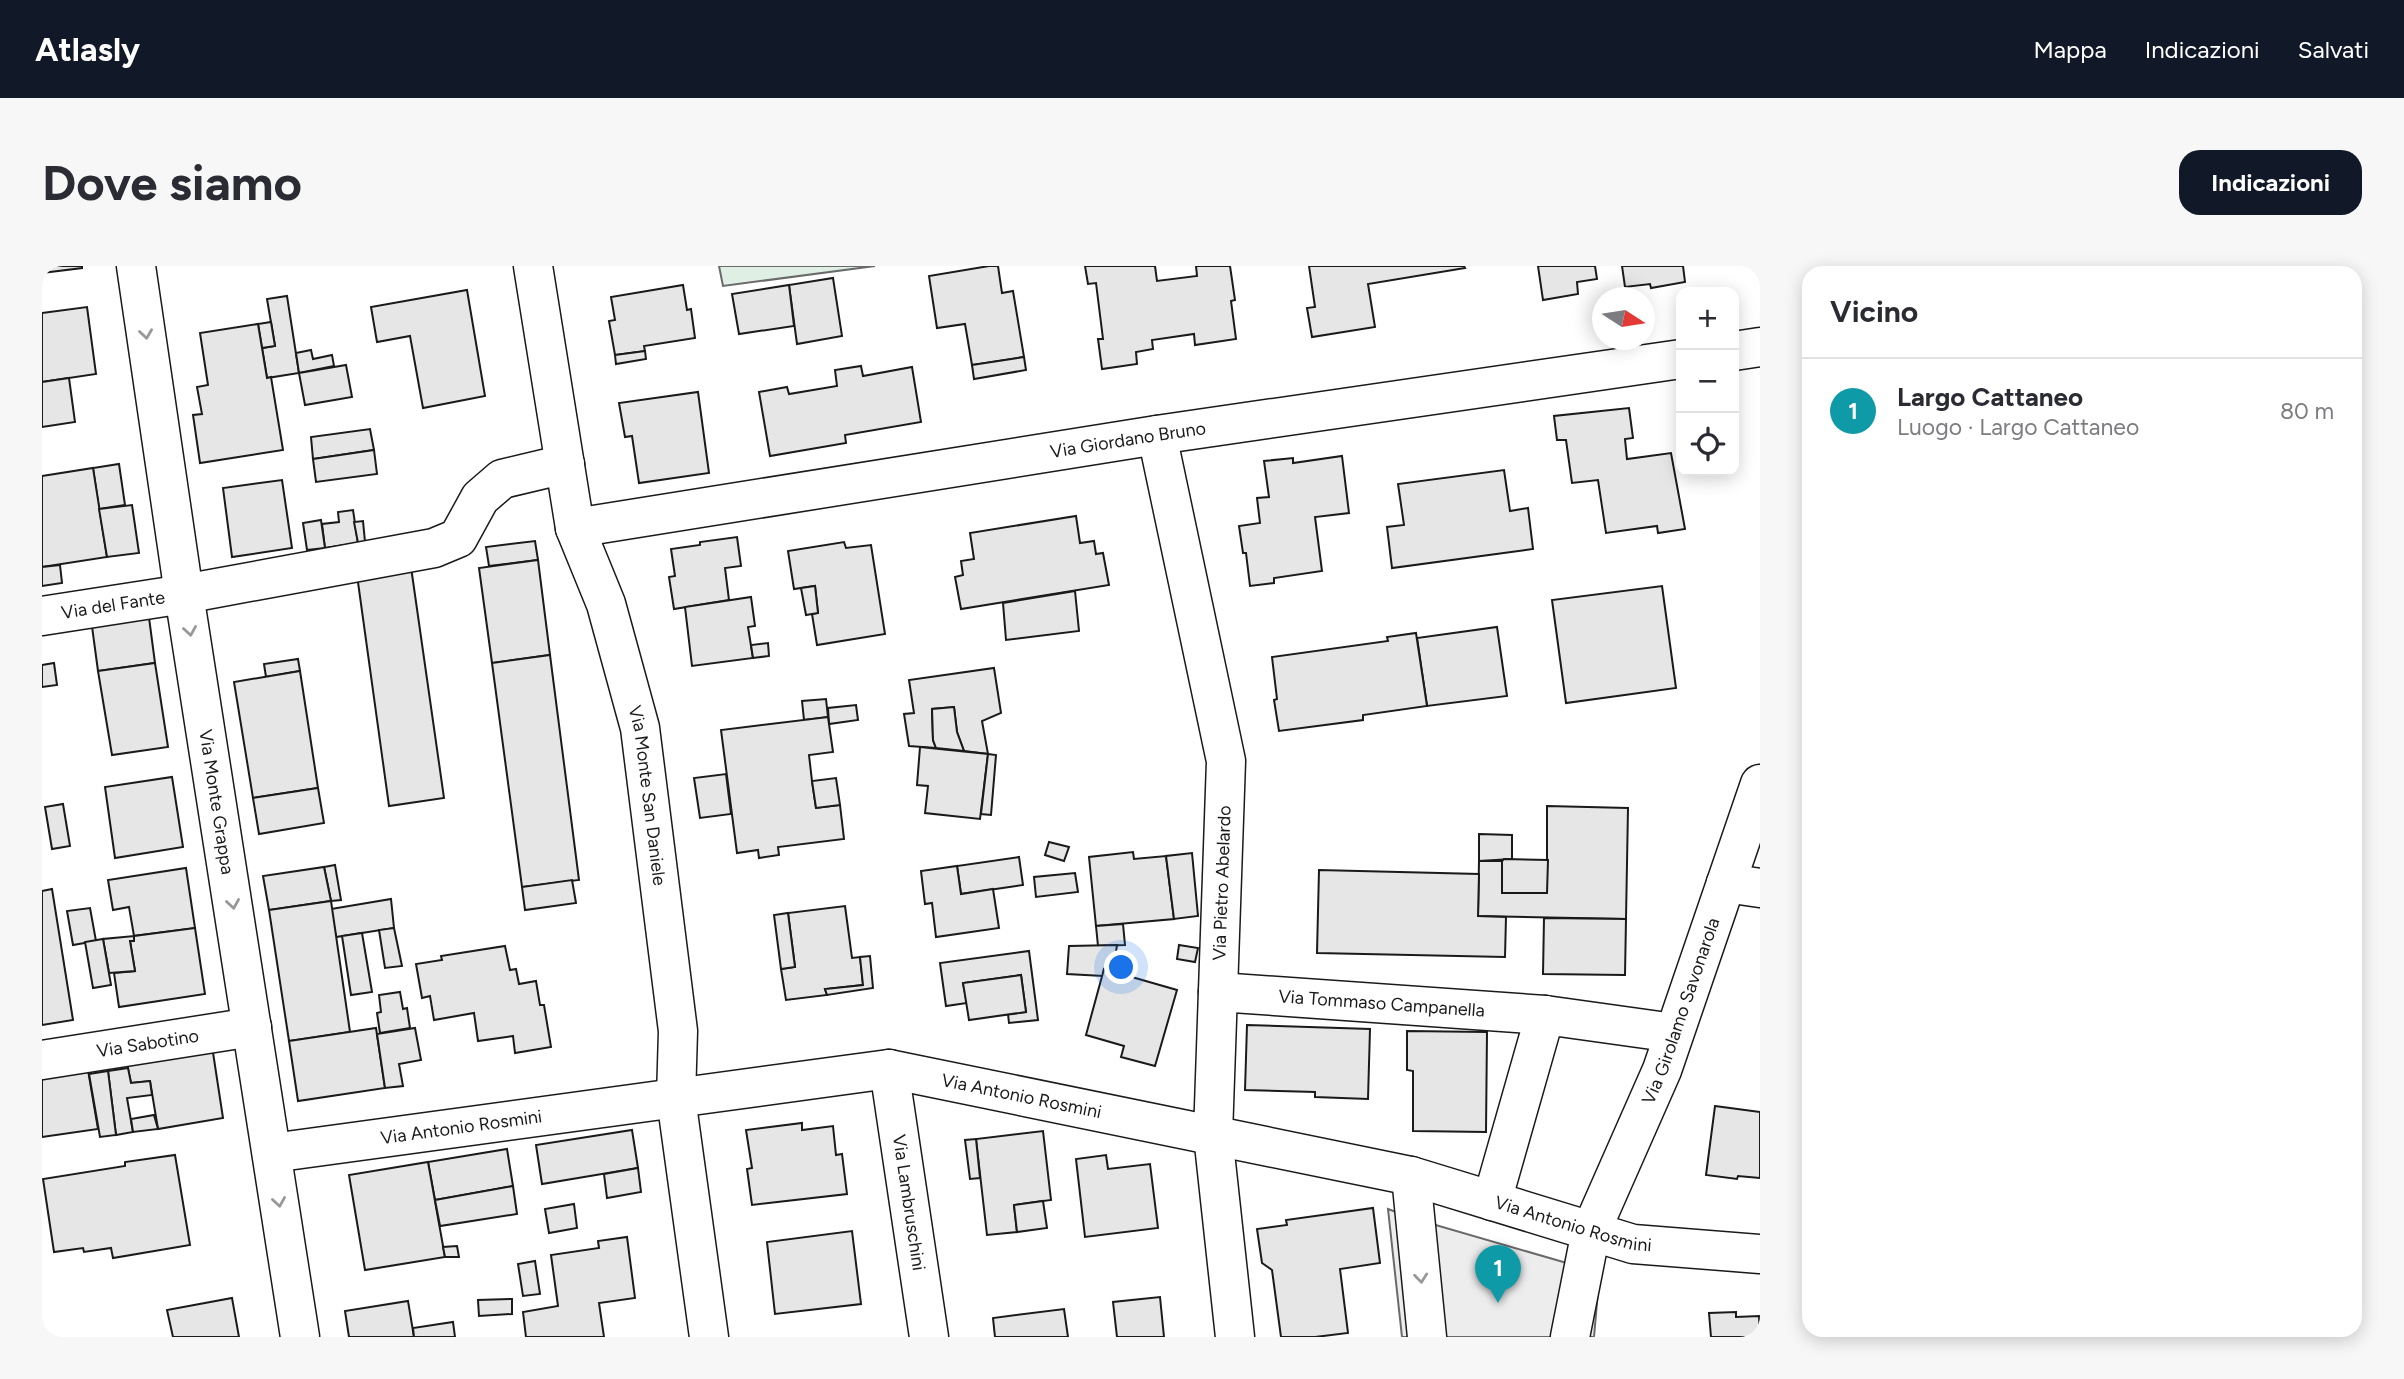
<!DOCTYPE html>
<html lang="it">
<head>
<meta charset="utf-8">
<style>
	:root { --surface:#fff; --page:#f7f7f7; --text:#2b2b33; --muted:#7c7c81; --line:#e1e1e2; --accent:#111827 }
	body { margin:0; font-family:Figtree,sans-serif; background:var(--page); color:var(--text) }
	.controls { position:absolute; right:21px; top:21px; display:grid; overflow:hidden; border-radius:14px; box-shadow:0 4px 18px #0003 }
	.controls button { width:63px; height:63px; display:grid; place-items:center; padding:0; border:0; border-bottom:2px solid var(--line); background:var(--surface); color:var(--text); font:35px sans-serif }
	.compass { position:absolute; left:1550px; top:21px; width:63px; height:63px; border-radius:50%; background:var(--surface); box-shadow:0 4px 18px #0003; rotate:102deg }
	.you { position:absolute; left:1080px; top:702px; width:24px; height:24px; margin:-18px; border:5px solid #fff; border-radius:50%; background:#1a73e8; box-shadow:0 0 0 10px #1a73e833 }
	.badge { display:grid; place-items:center; width:46px; height:46px; border-radius:50%; background:var(--accent); color:#fff; font-size:23px; font-weight:700 }
	.pin { position:absolute; translate:-50% -58px; filter:drop-shadow(0 2px 4px #0008) }
	.pin::after { content:''; position:absolute; top:37px; width:24px; height:21px; background:inherit; clip-path:polygon(0 0,100% 0,50% 100%) }
	.list { margin:0; padding:0; list-style:none }
	h2 { display:flex; justify-content:space-between; align-items:center; height:91px; margin:0; padding:0 28px; font-size:30px }
	h2 small { font-size:23px; font-weight:400; color:var(--muted) }
	.list li { display:grid; grid-template-columns:46px 1fr auto; gap:21px; align-items:center; box-sizing:border-box; height:105px; padding:0 28px; border-top:2px solid var(--line) }
	.list b { display:block; font-size:26px; white-space:nowrap }
	.list p { margin:0; font-size:23px; white-space:nowrap; color:var(--muted) }
	.list em { font-size:23px; font-style:normal; color:var(--muted) }
	.icon { flex:none; width:38px; height:38px; fill:none; stroke:currentColor; stroke-width:2; stroke-linecap:round; stroke-linejoin:round }
	.map { position:relative; flex:none; width:1718px; height:1071px; overflow:hidden; border-radius:21px }
	header { display:flex; align-items:center; gap:42px; box-sizing:border-box; height:98px; padding:0 35px; background:var(--accent); color:#fff }
	header strong { font-size:33px }
	nav { display:flex; gap:38px; margin-inline-start:auto; font-size:24px }
	.intro { display:flex; align-items:center; justify-content:space-between; box-sizing:border-box; height:168px; padding:0 42px }
	h1 { margin:0; font-size:49px }
	.button { padding:18px 32px; border-radius:21px; background:var(--accent); color:#fff; font-size:24px; font-weight:700 }
	main { display:flex; gap:42px; padding:0 42px }
	aside { flex:1; background:var(--surface); border-radius:21px; box-shadow:0 4px 18px #0003 }
	.map>svg:first-child { display:block }
	.green { fill:#e0efe3; stroke:#6a6a6a; stroke-width:2 }
	.parking { fill:#ededed; stroke:#6a6a6a; stroke-width:2 }
	.building { fill:#e6e6e6; stroke:#1a1a1a; stroke-width:2 }
	.lines { fill:none; stroke-linecap:round; stroke-linejoin:round }
	.minor-casing { stroke:#1a1a1a; stroke-width:41 }
	.minor { stroke:#fff; stroke-width:38 }
	.oneway { stroke:#989898 }
	.labels { text-anchor:middle; stroke-width:5; stroke-linejoin:round; paint-order:stroke }
	.street-label { font-size:18px; fill:#1a1a1a; stroke:#fff }
</style>
</head>
<body>
<header>
<strong>Atlasly</strong>
<nav><a>Mappa</a><a>Indicazioni</a><a>Salvati</a></nav>
</header>
<div class="intro"><h1>Dove siamo</h1><a class="button">Indicazioni</a></div>
<main>
<div class="map">
<svg width="1718" height="1071" viewBox="0 0 1718 1071">
	<rect width="100%" height="100%" fill="#fff"/>
	<path class="green" d="M 677,0 L 833,0 L 681,20 Z"/>
	<path class="parking" d="M 1346,943 L 1373,953 L 1542,1002 L 1558,1003 L 1552,1071 L 1360,1071 Z"/>
	<g class="building">
		<path d="M 0,0 L 40,0 L 40,2 L 0,7 Z"/>
		<path d="M 947,0 L 956,0 L 960,27 L 971,25 L 982,91 L 930,99 L 923,58 L 895,62 L 887,10 Z"/>
		<path d="M 1043,0 L 1113,0 L 1115,15 L 1155,10 L 1154,0 L 1188,0 L 1193,34 L 1189,35 L 1194,73 L 1153,79 L 1152,68 L 1110,74 L 1111,83 L 1094,86 L 1095,98 L 1060,103 L 1056,73 L 1061,73 L 1054,17 L 1046,18 Z"/>
		<path d="M 1267,0 L 1422,0 L 1423,2 L 1326,18 L 1333,61 L 1270,71 L 1265,42 L 1273,41 Z"/>
		<path d="M 1496,0 L 1553,0 L 1555,13 L 1535,16 L 1536,28 L 1501,34 Z"/>
		<path d="M 1580,0 L 1641,0 L 1643,16 L 1609,22 L 1608,18 L 1583,21 Z"/>
		<path d="M 791,12 L 800,70 L 755,78 L 747,19 Z"/>
		<path d="M 641,19 L 645,44 L 649,43 L 653,72 L 602,80 L 603,85 L 573,89 L 567,55 L 573,54 L 569,31 Z"/>
		<path d="M 747,19 L 752,60 L 697,68 L 690,28 Z"/>
		<path d="M 425,24 L 443,130 L 381,142 L 368,70 L 335,76 L 329,41 Z"/>
		<path d="M 245,30 L 257,107 L 225,112 L 220,82 L 233,80 L 225,33 Z"/>
		<path d="M 45,41 L 54,108 L 0,116 L 0,47 Z"/>
		<path d="M 229,56 L 233,80 L 220,82 L 216,58 Z"/>
		<path d="M 216,58 L 225,112 L 229,111 L 241,184 L 158,197 L 151,149 L 160,148 L 155,121 L 166,119 L 158,67 Z"/>
		<path d="M 269,84 L 271,93 L 290,89 L 292,100 L 257,107 L 254,87 Z"/>
		<path d="M 603,85 L 604,93 L 574,98 L 573,89 Z"/>
		<path d="M 982,91 L 984,104 L 932,113 L 930,99 Z"/>
		<path d="M 304,99 L 310,131 L 263,139 L 257,107 Z"/>
		<path d="M 819,100 L 821,110 L 870,101 L 879,156 L 803,169 L 804,177 L 728,190 L 717,126 L 745,121 L 747,128 L 795,120 L 793,104 Z"/>
		<path d="M 27,112 L 33,156 L 0,161 L 0,116 Z"/>
		<path d="M 656,126 L 667,207 L 597,217 L 590,170 L 583,171 L 577,137 Z"/>
		<path d="M 1587,142 L 1591,172 L 1583,173 L 1585,193 L 1629,187 L 1643,263 L 1616,267 L 1615,260 L 1564,267 L 1556,214 L 1530,217 L 1524,174 L 1515,174 L 1512,150 Z"/>
		<path d="M 328,163 L 332,184 L 271,193 L 269,171 Z"/>
		<path d="M 332,184 L 335,208 L 274,216 L 271,193 Z"/>
		<path d="M 1300,190 L 1307,247 L 1273,251 L 1280,305 L 1232,312 L 1232,317 L 1208,320 L 1204,287 L 1201,287 L 1197,260 L 1218,257 L 1215,232 L 1227,231 L 1222,195 L 1251,192 L 1251,197 Z"/>
		<path d="M 77,198 L 83,239 L 57,243 L 51,202 Z"/>
		<path d="M 51,202 L 65,291 L 0,301 L 0,210 Z"/>
		<path d="M 1462,204 L 1468,245 L 1486,242 L 1491,283 L 1350,302 L 1345,261 L 1362,259 L 1356,218 Z"/>
		<path d="M 240,214 L 250,282 L 190,291 L 181,222 Z"/>
		<path d="M 90,239 L 97,287 L 65,291 L 57,243 Z"/>
		<path d="M 311,244 L 316,277 L 283,282 L 280,258 L 297,256 L 296,246 Z"/>
		<path d="M 1034,250 L 1038,277 L 1052,275 L 1054,288 L 1061,287 L 1067,319 L 919,343 L 913,311 L 921,309 L 919,295 L 932,293 L 928,267 Z"/>
		<path d="M 279,254 L 283,282 L 265,284 L 261,257 Z"/>
		<path d="M 321,255 L 323,276 L 316,277 L 312,256 Z"/>
		<path d="M 695,271 L 699,300 L 683,302 L 687,334 L 632,343 L 627,311 L 633,310 L 629,283 L 658,279 L 658,276 Z"/>
		<path d="M 493,275 L 496,294 L 447,300 L 444,281 Z"/>
		<path d="M 802,276 L 804,282 L 829,279 L 843,368 L 775,379 L 770,348 L 776,347 L 773,320 L 752,323 L 746,285 Z"/>
		<path d="M 496,294 L 508,389 L 450,397 L 437,302 Z"/>
		<path d="M 18,299 L 20,317 L 0,320 L 0,301 Z"/>
		<path d="M 369,301 L 402,532 L 347,540 L 315,309 Z"/>
		<path d="M 773,320 L 776,347 L 764,349 L 759,322 Z"/>
		<path d="M 1620,320 L 1634,422 L 1524,437 L 1510,334 Z"/>
		<path d="M 1033,325 L 1037,365 L 964,374 L 961,337 Z"/>
		<path d="M 709,331 L 713,360 L 706,361 L 711,392 L 650,400 L 643,341 Z"/>
		<path d="M 106,344 L 113,397 L 56,405 L 49,353 Z"/>
		<path d="M 1455,361 L 1465,430 L 1385,440 L 1375,372 Z"/>
		<path d="M 1374,367 L 1385,440 L 1321,449 L 1321,454 L 1237,465 L 1232,434 L 1235,433 L 1230,391 L 1346,375 L 1345,371 Z"/>
		<path d="M 726,377 L 727,390 L 711,392 L 709,379 Z"/>
		<path d="M 508,389 L 537,614 L 480,621 L 450,397 Z"/>
		<path d="M 256,393 L 258,405 L 224,411 L 222,398 Z"/>
		<path d="M 12,397 L 15,419 L 0,421 L 0,399 Z"/>
		<path d="M 113,397 L 126,481 L 70,489 L 56,405 Z"/>
		<path d="M 952,402 L 959,447 L 940,455 L 946,488 L 922,485 L 915,466 L 912,441 L 890,443 L 891,474 L 894,482 L 867,480 L 862,448 L 872,447 L 867,414 Z"/>
		<path d="M 258,405 L 276,522 L 211,532 L 192,416 Z"/>
		<path d="M 784,433 L 786,451 L 762,454 L 760,435 Z"/>
		<path d="M 814,439 L 816,454 L 787,458 L 786,442 Z"/>
		<path d="M 912,441 L 915,466 L 922,485 L 894,482 L 891,474 L 890,443 Z"/>
		<path d="M 786,451 L 791,486 L 767,489 L 770,515 L 774,542 L 798,539 L 802,573 L 736,581 L 737,589 L 717,592 L 716,584 L 695,587 L 679,464 Z"/>
		<path d="M 878,481 L 946,488 L 938,553 L 883,547 L 886,520 L 875,519 Z"/>
		<path d="M 946,488 L 954,489 L 949,549 L 939,548 Z"/>
		<path d="M 684,508 L 689,548 L 658,552 L 652,512 Z"/>
		<path d="M 130,511 L 141,581 L 73,592 L 63,521 Z"/>
		<path d="M 794,512 L 798,539 L 774,542 L 770,515 Z"/>
		<path d="M 276,522 L 282,557 L 217,568 L 211,532 Z"/>
		<path d="M 21,538 L 28,580 L 10,583 L 3,541 Z"/>
		<path d="M 1505,540 L 1586,542 L 1584,653 L 1436,650 L 1437,595 L 1460,595 L 1460,627 L 1505,627 Z"/>
		<path d="M 1437,568 L 1470,569 L 1470,593 L 1437,595 Z"/>
		<path d="M 1007,576 L 1027,581 L 1022,595 L 1003,589 Z"/>
		<path d="M 1091,586 L 1092,593 L 1124,590 L 1132,653 L 1054,660 L 1047,591 Z"/>
		<path d="M 1150,587 L 1156,650 L 1132,653 L 1124,590 Z"/>
		<path d="M 977,591 L 981,619 L 919,628 L 915,600 Z"/>
		<path d="M 1462,593 L 1506,594 L 1505,627 L 1460,627 L 1460,595 Z"/>
		<path d="M 293,599 L 299,634 L 289,635 L 282,601 Z"/>
		<path d="M 915,600 L 919,628 L 951,623 L 957,662 L 894,671 L 890,637 L 883,638 L 879,605 Z"/>
		<path d="M 282,601 L 289,635 L 227,644 L 221,610 Z"/>
		<path d="M 144,602 L 153,662 L 92,670 L 87,641 L 71,644 L 66,614 Z"/>
		<path d="M 1277,604 L 1437,608 L 1436,650 L 1464,651 L 1463,691 L 1275,687 Z"/>
		<path d="M 1033,607 L 1036,626 L 994,631 L 992,611 Z"/>
		<path d="M 530,614 L 534,637 L 483,644 L 480,621 Z"/>
		<path d="M 10,623 L 31,754 L 0,759 L 0,625 Z"/>
		<path d="M 349,633 L 352,662 L 294,671 L 289,643 Z"/>
		<path d="M 289,635 L 308,766 L 247,775 L 227,644 Z"/>
		<path d="M 803,640 L 810,692 L 818,691 L 821,719 L 783,723 L 785,729 L 744,734 L 739,703 L 753,701 L 746,647 Z"/>
		<path d="M 48,642 L 54,675 L 31,679 L 25,645 Z"/>
		<path d="M 746,647 L 753,701 L 739,703 L 732,649 Z"/>
		<path d="M 1502,652 L 1584,653 L 1583,709 L 1501,708 Z"/>
		<path d="M 1081,658 L 1083,679 L 1056,680 L 1054,660 Z"/>
		<path d="M 153,662 L 163,728 L 77,741 L 72,707 L 93,705 L 88,675 L 92,675 L 92,670 Z"/>
		<path d="M 352,662 L 360,700 L 343,702 L 337,664 Z"/>
		<path d="M 320,667 L 330,726 L 309,729 L 300,670 Z"/>
		<path d="M 92,670 L 92,675 L 88,675 L 93,705 L 67,707 L 61,673 Z"/>
		<path d="M 61,673 L 69,719 L 51,722 L 43,676 Z"/>
		<path d="M 1075,679 L 1071,706 L 1062,703 L 1061,710 L 1025,708 L 1027,680 Z"/>
		<path d="M 1137,679 L 1156,682 L 1153,696 L 1135,693 Z"/>
		<path d="M 463,680 L 468,704 L 474,703 L 477,718 L 494,715 L 498,739 L 502,739 L 509,781 L 473,787 L 471,770 L 436,775 L 432,747 L 392,754 L 388,730 L 380,732 L 374,698 L 400,694 L 399,690 Z"/>
		<path d="M 987,685 L 996,754 L 967,757 L 966,748 L 984,746 L 979,709 L 921,717 L 925,737 L 904,740 L 898,697 Z"/>
		<path d="M 828,690 L 831,722 L 785,729 L 783,723 L 821,719 L 818,691 Z"/>
		<path d="M 1062,703 L 1135,724 L 1113,800 L 1079,791 L 1082,780 L 1044,769 Z"/>
		<path d="M 979,709 L 984,746 L 927,754 L 921,717 Z"/>
		<path d="M 358,726 L 361,743 L 365,742 L 368,762 L 338,767 L 335,747 L 339,746 L 337,729 Z"/>
		<path d="M 1205,759 L 1328,763 L 1326,833 L 1273,831 L 1273,826 L 1203,824 Z"/>
		<path d="M 334,762 L 343,822 L 256,835 L 247,775 Z"/>
		<path d="M 373,762 L 379,794 L 357,798 L 361,820 L 343,822 L 335,768 Z"/>
		<path d="M 1365,765 L 1445,766 L 1444,866 L 1371,865 L 1371,805 L 1365,804 Z"/>
		<path d="M 170,780 L 181,852 L 116,863 L 108,815 L 89,817 L 84,793 Z"/>
		<path d="M 45,798 L 56,863 L 0,871 L 0,805 Z"/>
		<path d="M 86,802 L 89,817 L 108,815 L 110,829 L 85,832 L 91,866 L 74,869 L 66,805 Z"/>
		<path d="M 66,805 L 74,869 L 58,871 L 47,808 Z"/>
		<path d="M 1673,840 L 1718,846 L 1718,912 L 1696,910 L 1695,913 L 1664,909 Z"/>
		<path d="M 112,849 L 116,863 L 91,866 L 89,853 Z"/>
		<path d="M 760,857 L 760,864 L 791,860 L 794,889 L 800,888 L 805,928 L 710,939 L 705,903 L 710,902 L 704,864 Z"/>
		<path d="M 590,864 L 596,902 L 500,918 L 494,879 Z"/>
		<path d="M 1001,865 L 1009,934 L 972,939 L 975,966 L 945,969 L 934,873 Z"/>
		<path d="M 934,873 L 938,912 L 928,913 L 923,874 Z"/>
		<path d="M 465,883 L 471,920 L 393,934 L 386,896 Z"/>
		<path d="M 133,889 L 148,979 L 71,992 L 69,982 L 42,986 L 41,982 L 12,986 L 1,913 L 83,900 L 83,896 Z"/>
		<path d="M 1064,889 L 1066,903 L 1108,898 L 1116,962 L 1043,971 L 1034,893 Z"/>
		<path d="M 386,896 L 403,991 L 323,1004 L 307,909 Z"/>
		<path d="M 596,902 L 599,926 L 565,932 L 562,908 Z"/>
		<path d="M 471,920 L 475,948 L 398,960 L 393,934 Z"/>
		<path d="M 1001,935 L 1005,962 L 975,966 L 972,939 Z"/>
		<path d="M 532,938 L 535,962 L 507,967 L 503,943 Z"/>
		<path d="M 1331,942 L 1338,997 L 1298,1003 L 1306,1067 L 1273,1071 L 1239,1071 L 1230,1004 L 1220,997 L 1215,963 L 1245,959 L 1244,954 Z"/>
		<path d="M 810,965 L 819,1038 L 733,1048 L 725,976 Z"/>
		<path d="M 585,971 L 593,1032 L 557,1037 L 562,1071 L 484,1071 L 481,1046 L 516,1040 L 509,989 L 557,982 L 556,975 Z"/>
		<path d="M 415,980 L 417,991 L 403,991 L 401,981 Z"/>
		<path d="M 493,995 L 498,1028 L 481,1030 L 476,998 Z"/>
		<path d="M 1118,1031 L 1122,1071 L 1075,1071 L 1071,1036 Z"/>
		<path d="M 190,1032 L 197,1071 L 131,1071 L 125,1044 Z"/>
		<path d="M 470,1033 L 470,1048 L 437,1050 L 436,1034 Z"/>
		<path d="M 366,1035 L 372,1071 L 307,1071 L 303,1045 Z"/>
		<path d="M 1022,1043 L 1026,1071 L 953,1071 L 951,1052 Z"/>
		<path d="M 1694,1046 L 1694,1051 L 1717,1050 L 1718,1071 L 1669,1071 L 1667,1047 Z"/>
		<path d="M 411,1056 L 413,1071 L 372,1071 L 371,1062 Z"/>
	</g>
	<g class="lines">
		<g class="minor-casing">
			<g id="minor">
				<path id="s1" d="M 94,0 L 142,328 L 258,1071"/>
				<path id="s2" d="M 491,0 L 533,262 L 564,338 L 598,462 L 636,765 L 634,832 L 667,1071"/>
				<path d="M 1692,85 L 1718,81"/>
				<path d="M 1115,169 L 1184,495 L 1171,869 L 1193,1071"/>
				<path id="s3" d="M 533,262 L 1115,169 L 1639,93"/>
				<path id="s4" d="M 0,350 L 142,328 L 392,282 L 416,272 L 438,232 L 460,213 L 523,198"/>
				<path d="M 1684,617 L 1718,622"/>
				<path id="s5" d="M 1176,726 L 1503,749"/>
				<path id="s6" d="M 0,794 L 210,761"/>
				<path id="s7" d="M 847,803 L 887,1071"/>
				<path id="s8" d="M 230,887 L 847,803 L 1369,910 L 1591,978 L 1718,988"/>
				<path d="M 1369,910 L 1385,1071"/>
				<path d="M 1450,935 L 1503,749 L 1632,767"/>
				<path id="s9" d="M 1528,1071 L 1549,965 L 1620,804 L 1718,518"/>
			</g>
		</g>
		<use href="#minor" class="minor"/>
	</g>
	<defs><path id="oneway-chevron" d="M-2-3.5L2.5 0L-2 3.5" fill="none" stroke-width="1.6" stroke-linecap="round" stroke-linejoin="round" transform="scale(1.75)"/></defs>
	<g class="oneway">
		<use href="#oneway-chevron" transform="translate(104 68) rotate(82)"/>
		<use href="#oneway-chevron" transform="translate(148 365) rotate(81)"/>
		<use href="#oneway-chevron" transform="translate(191 638) rotate(81)"/>
		<use href="#oneway-chevron" transform="translate(237 936) rotate(81)"/>
		<use href="#oneway-chevron" transform="translate(1379 1012) rotate(84)"/>
	</g>
	<g class="labels">
		<g class="street-label">
			<text dy="6" stroke="none"><textPath href="#s3" startOffset="560">Via Giordano Bruno</textPath></text>
			<text dy="6" stroke="none"><textPath href="#s4" startOffset="72">Via del Fante</textPath></text>
			<text dy="6" stroke="none"><textPath href="#s2" startOffset="544">Via Monte San Daniele</textPath></text>
			<text dy="6" stroke="none"><textPath href="#s1" startOffset="542">Via Monte Grappa</textPath></text>
			<text transform="translate(1180 617) rotate(-88)" y="6">Via Pietro Abelardo</text>
			<text dy="6" stroke="none"><textPath href="#s5" startOffset="164">Via Tommaso Campanella</textPath></text>
			<text dy="6" stroke="none"><textPath href="#s9" startOffset="346">Via Girolamo Savonarola</textPath></text>
			<text dy="6" stroke="none"><textPath href="#s6" startOffset="107">Via Sabotino</textPath></text>
			<text dy="6" stroke="none"><textPath href="#s8" startOffset="758">Via Antonio Rosmini</textPath></text>
			<text dy="6" stroke="none"><textPath href="#s8" startOffset="191">Via Antonio Rosmini</textPath></text>
			<text dy="6" stroke="none"><textPath href="#s7" startOffset="135">Via Lambruschini</textPath></text>
			<text dy="6" stroke="none"><textPath href="#s8" startOffset="1325">Via Antonio Rosmini</textPath></text>
		</g>
	</g>
</svg>
<div class="controls">
<button>+</button>
<button>−</button>
<button><svg class="icon" aria-label="locate" viewBox="0 0 24 24"><circle cx="12" cy="12" r="6"/><path d="M12 2v4M12 18v4M2 12h4M18 12h4"/></svg></button>
</div>
<svg class="compass" viewBox="-18 -18 36 36"><path d="M0-13l5 13h-10z" fill="#e53935"/><path d="M0 13l5-13h-10z" fill="#7c7c81"/></svg>
<div class="you"></div>
<div class="pin badge" style="left:1456px;top:1037px;background:#0f9aa8">1</div>
</div>
<aside>
<h2>Vicino<small></small></h2>
<ul class="list">
<li><span class="badge" style="background:#0f9aa8">1</span><div><b>Largo Cattaneo</b><p>Luogo · Largo Cattaneo</p></div><em>80 m</em></li>
</ul>
</aside>
</main>
</body>
</html>
